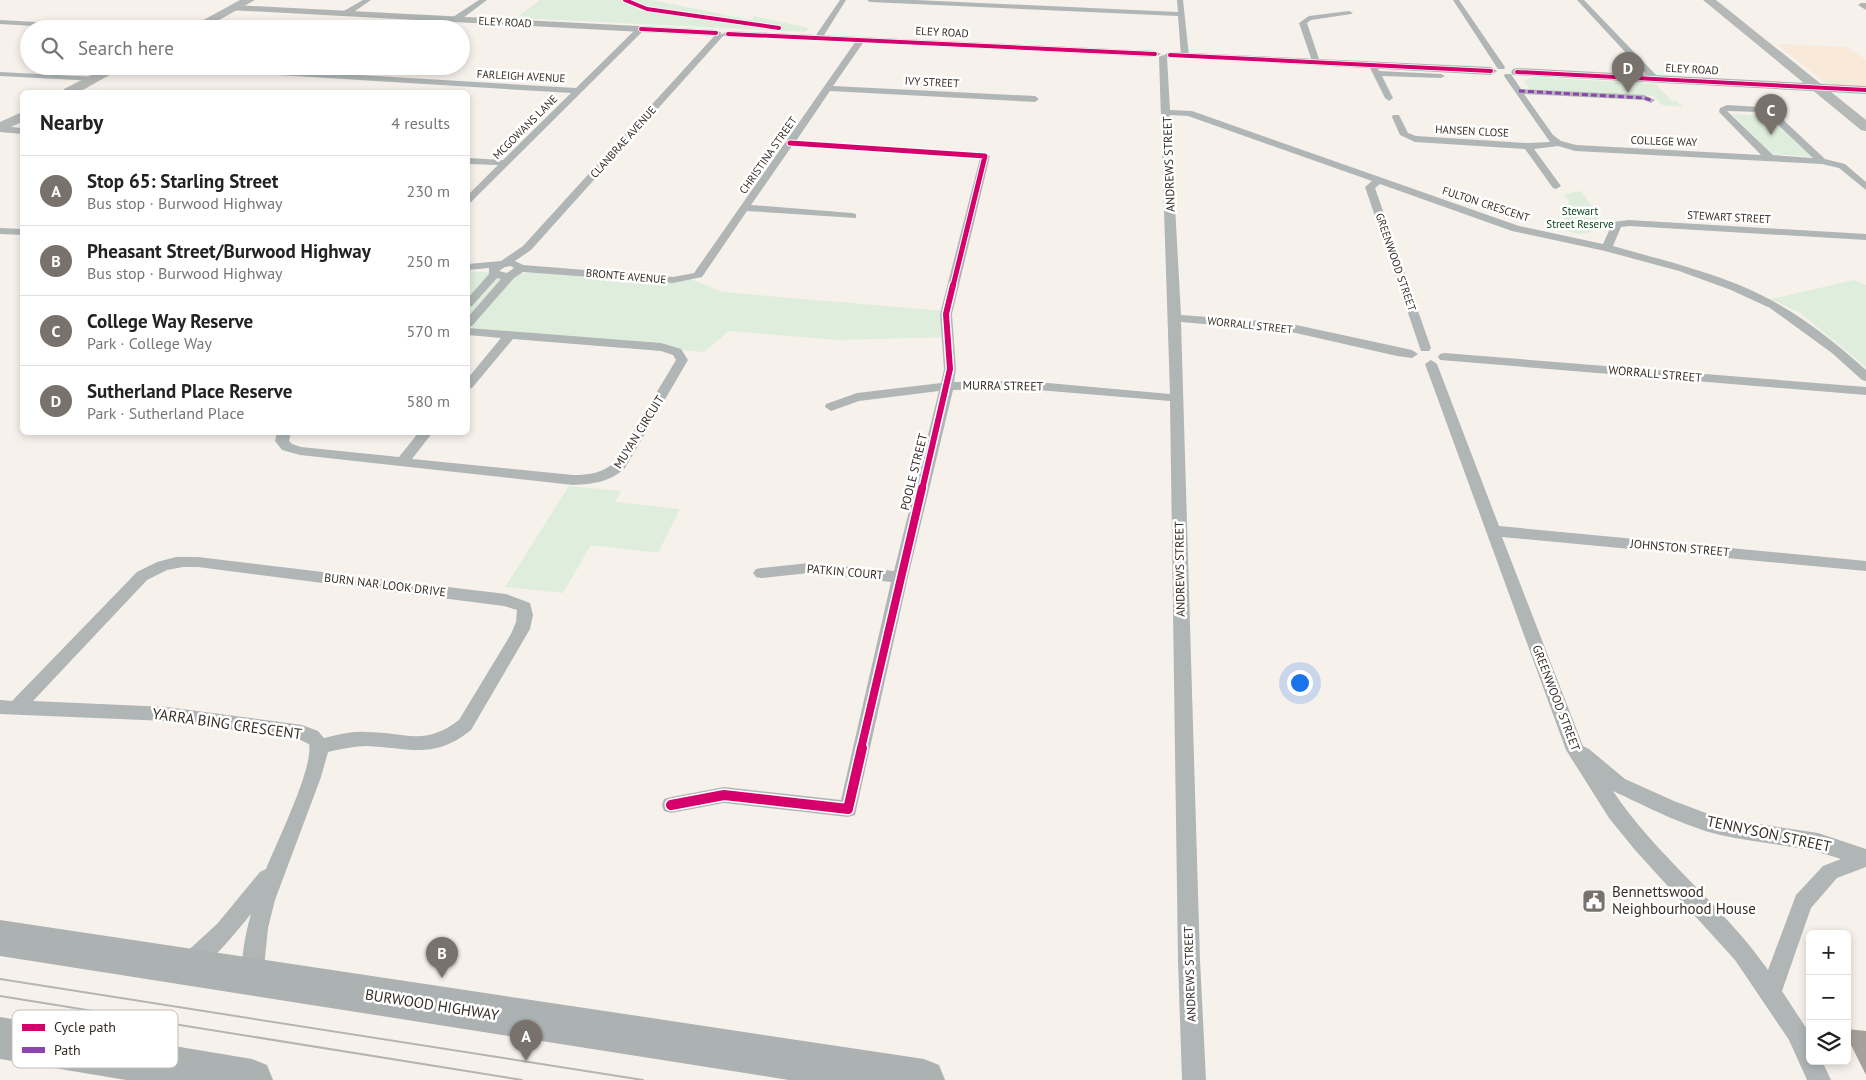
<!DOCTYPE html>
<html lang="en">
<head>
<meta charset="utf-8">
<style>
	:root { --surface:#fff; --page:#f2f2f2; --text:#222; --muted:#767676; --line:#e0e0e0; --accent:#79726c }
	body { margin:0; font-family:"PT Sans",sans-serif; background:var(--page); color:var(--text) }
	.controls { position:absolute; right:15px; bottom:15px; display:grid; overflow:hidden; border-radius:8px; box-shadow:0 2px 8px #0003 }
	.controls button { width:45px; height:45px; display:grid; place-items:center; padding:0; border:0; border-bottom:1px solid var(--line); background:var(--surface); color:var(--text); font:25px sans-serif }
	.you { position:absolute; left:1299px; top:682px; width:18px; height:18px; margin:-12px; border:4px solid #fff; border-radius:50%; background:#1a73e8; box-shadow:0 0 0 8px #1a73e833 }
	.badge { display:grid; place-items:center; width:32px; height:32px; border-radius:50%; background:var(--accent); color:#fff; font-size:16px; font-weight:700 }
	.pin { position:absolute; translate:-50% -41px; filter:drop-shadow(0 1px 2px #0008) }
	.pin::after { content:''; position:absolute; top:26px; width:18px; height:15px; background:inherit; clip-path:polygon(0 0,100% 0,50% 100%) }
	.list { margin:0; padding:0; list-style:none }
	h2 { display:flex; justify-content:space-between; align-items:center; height:65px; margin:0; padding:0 20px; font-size:21px }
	h2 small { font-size:16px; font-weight:400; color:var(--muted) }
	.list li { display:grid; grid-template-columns:32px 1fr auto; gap:15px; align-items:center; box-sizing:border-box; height:70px; padding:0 20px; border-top:1px solid var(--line) }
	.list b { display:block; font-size:19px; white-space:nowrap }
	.list p { margin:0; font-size:16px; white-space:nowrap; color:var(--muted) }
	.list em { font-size:16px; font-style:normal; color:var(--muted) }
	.icon { flex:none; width:28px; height:28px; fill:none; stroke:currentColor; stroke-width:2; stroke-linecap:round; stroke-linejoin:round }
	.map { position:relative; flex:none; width:1866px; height:1080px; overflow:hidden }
	.search { position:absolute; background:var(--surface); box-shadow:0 2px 8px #0003; left:20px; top:20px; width:450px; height:55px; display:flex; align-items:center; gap:12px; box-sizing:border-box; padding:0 18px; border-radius:28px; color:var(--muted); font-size:19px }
	.panel { position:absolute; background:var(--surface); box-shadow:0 2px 8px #0003; left:20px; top:90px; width:450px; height:345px; border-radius:8px }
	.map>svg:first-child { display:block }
	.built { fill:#f9e9d9 }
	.green { fill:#dfeedc }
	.building { fill:#a6a09a }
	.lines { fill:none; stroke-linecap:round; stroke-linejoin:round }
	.street { fill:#b0b6b6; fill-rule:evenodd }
	.secondary { fill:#b0b5b4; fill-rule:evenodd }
	.primary { fill:#b4b8b6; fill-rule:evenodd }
	.highway { fill:#acb2b1; fill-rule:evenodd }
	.tram { stroke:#b4b5b3; stroke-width:2 }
	.quiet { stroke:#8e44ad; stroke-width:3; stroke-dasharray:6 3; stroke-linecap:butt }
	.cycleway-far4-casing { stroke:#fff; stroke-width:5.5 }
	.cycleway-far3-casing { stroke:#fff; stroke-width:7 }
	.cycleway-far2-casing { stroke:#fff; stroke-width:9 }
	.cycleway-far1-casing { stroke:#fff; stroke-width:11 }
	.cycleway-casing { stroke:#fff; stroke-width:13 }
	.cycleway-far4 { stroke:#d6006c; stroke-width:4 }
	.cycleway-far3 { stroke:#d6006c; stroke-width:5 }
	.cycleway-far2 { stroke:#d6006c; stroke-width:6 }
	.cycleway-far1 { stroke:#d6006c; stroke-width:8 }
	.cycleway { stroke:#d6006c; stroke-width:10 }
	.labels { text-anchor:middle; stroke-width:5; stroke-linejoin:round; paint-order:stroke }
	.far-street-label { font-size:11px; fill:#352e27; stroke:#fff }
	.far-park-label { font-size:11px; fill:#003d15; stroke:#fff }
	.street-label { font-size:12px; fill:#352e27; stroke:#fff }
	.near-street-label { font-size:15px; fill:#352e27; stroke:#fff }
	.near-poi-label { font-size:15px; fill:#352e27; stroke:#fff; text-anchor:start }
	.key { fill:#fff; stroke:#c2c0be; stroke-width:1 }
	.key-label { font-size:14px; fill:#352e27 }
</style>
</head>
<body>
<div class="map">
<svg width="1866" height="1080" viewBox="0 0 1866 1080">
	<rect width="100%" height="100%" fill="#f7f1eb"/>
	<path class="built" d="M 1777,44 L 1847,47 L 1866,60 L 1866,86 L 1828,85 Z"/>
	<g class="green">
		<path d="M 540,0 L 652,0 L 751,20 L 754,16 L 809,28 L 806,32 L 516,18 Z"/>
		<path d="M 1534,77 L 1656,84 L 1672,101 L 1677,101 L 1683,107 L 1662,105 L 1653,96 L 1530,90 L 1524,81 Z"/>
		<path d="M 1732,114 L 1769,116 L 1813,157 L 1772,154 Z"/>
		<path d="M 1581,191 L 1596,212 L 1601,213 L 1592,232 L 1579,234 L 1562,230 L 1569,201 L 1564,194 Z"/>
		<path d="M 468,271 L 513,274 L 565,271 L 688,278 L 722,292 L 947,311 L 948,337 L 839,340 L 729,331 L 704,352 L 468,332 Z"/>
		<path d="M 1854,280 L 1866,285 L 1866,367 L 1800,313 L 1771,299 Z"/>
		<path d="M 569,486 L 621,491 L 615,502 L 680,509 L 658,553 L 591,545 L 563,593 L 505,587 Z"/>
	</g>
	<path class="building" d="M 1847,1029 L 1866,1031 L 1866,1075 L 1847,1037 Z"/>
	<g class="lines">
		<g class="street">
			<path d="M 363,0 L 371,0 L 348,16 L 342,16 L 342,12 Z"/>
			<path d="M 479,0 L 487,0 L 459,21 L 453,21 L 453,17 Z"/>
			<path d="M 840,0 L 846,0 L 821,40 L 815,40 L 814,38 Z"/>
			<path d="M 867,0 L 916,0 L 1178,12 L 1177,0 L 1183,0 L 1189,56 L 1185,58 L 1181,56 L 1178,16 L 870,2 Z"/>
			<path d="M 1453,0 L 1459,0 L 1505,67 L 1504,69 L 1498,69 Z"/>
			<path d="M 1577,0 L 1584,0 L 1658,77 L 1658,81 L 1652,81 Z"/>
			<path d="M 1861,3 L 1866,3 L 1866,10 L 1858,5 Z"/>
			<path d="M 1349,11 L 1353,13 L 1351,14 L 1311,20 L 1307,23 L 1320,62 L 1313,64 L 1299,23 L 1309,16 Z"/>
			<path d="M 0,20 L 125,27 L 128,29 L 82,29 L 0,24 Z"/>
			<path d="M 638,27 L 645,29 L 471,202 L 468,203 L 468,195 L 498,165 L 468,164 L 468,158 L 503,160 L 571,93 L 163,68 L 159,66 L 206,66 L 576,88 Z"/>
			<path d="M 717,33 L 724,35 L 531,250 L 515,261 L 523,265 L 673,277 L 694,273 L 858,38 L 861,38 L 865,40 L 833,86 L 1035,96 L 1039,99 L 1035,102 L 830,91 L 796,141 L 985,153 L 990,156 L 952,314 L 956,369 L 954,382 L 1026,381 L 1170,394 L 1159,57 L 1163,55 L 1167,57 L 1170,110 L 1192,111 L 1519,226 L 1603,244 L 1613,222 L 1629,220 L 1866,234 L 1866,240 L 1629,226 L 1621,227 L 1613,246 C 1668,262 1728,275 1778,304 C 1810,322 1839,346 1866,370 L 1866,381 L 1862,380 L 1832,353 L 1770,308 L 1731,290 L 1679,271 L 1605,251 L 1512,231 L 1380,184 L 1375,188 L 1431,348 L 1429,351 L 1421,351 L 1365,187 L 1372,181 L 1188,116 L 1170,115 L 1181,315 L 1287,323 L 1412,350 L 1418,354 L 1412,358 L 1397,356 L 1287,331 L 1181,322 L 1200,960 L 1206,1080 L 1182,1080 L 1178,960 L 1170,401 L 1026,389 L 953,390 L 908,577 L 855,815 L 848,817 L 724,803 L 671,813 L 664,811 L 662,805 L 664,799 L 671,797 L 724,787 L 841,800 L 891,582 L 809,573 L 761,578 L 756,577 L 753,573 L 756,569 L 761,568 L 809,563 L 894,571 L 939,391 L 859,401 L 831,411 L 825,407 L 826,404 L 857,393 L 941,383 L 944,369 L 940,314 L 980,158 L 792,146 L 751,205 L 852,213 L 856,214 L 856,218 L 747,211 L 702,277 L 673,283 L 523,272 L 514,278 L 472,326 L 468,327 L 468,317 L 501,279 L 497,278 L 472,306 L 468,307 L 468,298 L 489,274 L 489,268 L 468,270 L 468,264 L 501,261 L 523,246 ZM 511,266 L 514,268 L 507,273 L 499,271 L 505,267 Z"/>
			<path d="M 1370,64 L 1376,64 L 1379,71 L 1441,74 L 1445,76 L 1441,78 L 1382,76 L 1393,98 L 1389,101 L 1385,98 L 1369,66 Z"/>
			<path d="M 0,72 L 95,77 L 99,79 L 95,81 L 0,76 Z"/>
			<path d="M 1505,74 L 1511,74 L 1521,89 L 1644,95 L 1655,100 L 1651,103 L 1644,100 L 1524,94 L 1553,135 L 1561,141 L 1576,145 L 1761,155 L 1719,112 L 1720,108 L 1727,105 L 1760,107 L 1776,113 L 1825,159 L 1845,164 L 1866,182 L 1866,190 L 1839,168 L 1822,164 L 1575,151 L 1558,146 L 1534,149 L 1561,186 L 1556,189 L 1553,188 L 1525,149 L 1415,142 L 1400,135 L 1392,117 L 1393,115 L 1399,115 L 1408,133 L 1416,136 L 1528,143 L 1550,142 L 1504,76 ZM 1727,111 L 1759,112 L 1770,117 L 1813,158 L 1773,155 Z"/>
			<path d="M 0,126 L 22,128 L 22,134 L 0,132 Z"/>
			<path d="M 0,228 L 22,229 L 22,235 L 0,234 Z"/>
			<path d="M 468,328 L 661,343 L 681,349 L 688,360 L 625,468 C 610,482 593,484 573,485 L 300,455 L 282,450 L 275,441 L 277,432 L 291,432 L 289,441 L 292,444 L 301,447 L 399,457 L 419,432 L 433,432 L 412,459 L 573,475 C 590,475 602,473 615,462 L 676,360 L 673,355 L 661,351 L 513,339 L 472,388 L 468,389 L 468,378 L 501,338 L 468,335 Z"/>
			<path d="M 1444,353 L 1866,387 L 1866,395 L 1440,360 L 1438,357 L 1440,354 Z"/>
			<path d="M 1431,360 L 1437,364 L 1499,526 L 1866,561 L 1866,571 L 1502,537 L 1583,746 L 1589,749 L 1625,779 L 1674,801 L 1719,818 L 1818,833 L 1866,849 L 1866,867 L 1837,878 L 1811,908 L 1782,991 L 1810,1034 L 1810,1061 L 1822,1061 L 1831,1080 L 1807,1080 L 1789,1040 L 1735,960 L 1635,850 L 1609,818 L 1566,750 L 1425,364 ZM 1613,791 C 1645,806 1686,827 1720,835 C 1761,844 1802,845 1841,859 L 1823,866 L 1796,895 L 1768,970 C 1723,905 1657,857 1613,791 Z"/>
			<path d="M 176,557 L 198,557 L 506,594 L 530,603 L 533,615 L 530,629 L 471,730 C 434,760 410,748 367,746 C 354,746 341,749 328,752 L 321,777 L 275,900 L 268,928 L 263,978 L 260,985 L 252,989 L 244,985 C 238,969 246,931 251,914 C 236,932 210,966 189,974 L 181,971 L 178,964 L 181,957 L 217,924 L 260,872 L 266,869 C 276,844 314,767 309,744 L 296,738 L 167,721 L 0,714 L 0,700 L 12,701 L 137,572 L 157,562 ZM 183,567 L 198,567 L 504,606 L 517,610 L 516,622 L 511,634 L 459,720 C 424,747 405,732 366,732 C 352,731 338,735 324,738 L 318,731 L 302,725 L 167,707 L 33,701 L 147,580 L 167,570 Z"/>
		</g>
		<g class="secondary">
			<path d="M 234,5 L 716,30 L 722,33 L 716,36 L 230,10 L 229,8 L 230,6 Z"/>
			<path d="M 728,31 L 1155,51 L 1161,54 L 1155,57 L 724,36 L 722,34 Z"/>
			<path d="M 1170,52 L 1491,67 L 1497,71 L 1491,75 L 1166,57 L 1164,55 Z"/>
			<path d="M 1517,68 L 1866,86 L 1866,94 L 1513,75 L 1511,72 L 1513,69 Z"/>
		</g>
		<g class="primary">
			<path d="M 240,0 L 255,0 L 203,29 L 187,29 Z"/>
			<path d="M 1703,0 L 1716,0 L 1866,120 L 1866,131 L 1861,130 Z"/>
			<path d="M 109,66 L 126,66 L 79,92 L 62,92 L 64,89 Z"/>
			<path d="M 22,112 L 22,122 L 0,132 L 0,122 Z"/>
		</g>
		<g class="highway">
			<path d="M 0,920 L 924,1059 L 939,1065 L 945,1080 L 789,1080 L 0,956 Z"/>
			<path d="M 0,1017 L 252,1059 L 267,1065 L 273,1080 L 126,1080 L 0,1059 Z"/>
		</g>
		<g class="tram">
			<path d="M 0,979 L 643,1080"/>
			<path d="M 0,996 L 522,1080"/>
		</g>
		<path class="quiet" d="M 1519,91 L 1644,98 L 1651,100"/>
		<g class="cycleway-far4-casing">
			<g id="cycleway-far4">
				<path d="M 625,0 L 647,9 L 779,28"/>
				<path d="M 641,29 L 716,33"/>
				<path d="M 728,34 L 1155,54"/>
				<path d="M 1170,55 L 1491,71"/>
				<path d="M 1517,72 L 1866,90"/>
			</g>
		</g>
		<g class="cycleway-far3-casing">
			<path id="cycleway-far3" d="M 790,143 L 985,156 L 953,286"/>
		</g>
		<g class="cycleway-far2-casing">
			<path id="cycleway-far2" d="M 922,490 L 950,369 L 946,314 L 953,285"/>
		</g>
		<g class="cycleway-far1-casing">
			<path id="cycleway-far1" d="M 861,749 L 922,488"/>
		</g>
		<g class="cycleway-casing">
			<path id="cycleway" d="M 671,805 L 724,795 L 848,809 L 862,748"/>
		</g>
		<use href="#cycleway-far4" class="cycleway-far4"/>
		<use href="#cycleway-far3" class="cycleway-far3"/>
		<use href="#cycleway-far2" class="cycleway-far2"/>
		<use href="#cycleway-far1" class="cycleway-far1"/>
		<use href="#cycleway" class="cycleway"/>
	</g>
	<defs>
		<g id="civic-square" transform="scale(1.25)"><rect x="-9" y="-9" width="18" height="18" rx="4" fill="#79726c" stroke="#fff"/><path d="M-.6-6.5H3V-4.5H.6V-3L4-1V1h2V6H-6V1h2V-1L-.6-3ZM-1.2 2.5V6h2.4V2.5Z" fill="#fff"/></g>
	</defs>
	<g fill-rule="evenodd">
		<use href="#civic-square" x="1594" y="901"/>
	</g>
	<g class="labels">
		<g class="far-street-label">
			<text transform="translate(505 22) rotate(3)" y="4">ELEY ROAD</text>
			<text transform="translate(942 32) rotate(3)" y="4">ELEY ROAD</text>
			<text transform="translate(1692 69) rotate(3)" y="4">ELEY ROAD</text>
			<text transform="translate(521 76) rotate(3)" y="4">FARLEIGH AVENUE</text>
			<text transform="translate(932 82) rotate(3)" y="4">IVY STREET</text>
			<text transform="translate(525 127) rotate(-45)" y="4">MCGOWANS LANE</text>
			<text transform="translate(1472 131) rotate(3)" y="4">HANSEN CLOSE</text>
			<text transform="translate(1664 141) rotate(2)" y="4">COLLEGE WAY</text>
			<text transform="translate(623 142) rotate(-48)" y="4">CLANBRAE AVENUE</text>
			<text transform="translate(768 155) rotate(-55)" y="4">CHRISTINA STREET</text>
			<text transform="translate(1486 204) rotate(18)" y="4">FULTON CRESCENT</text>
			<text transform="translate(1729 217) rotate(3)" y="4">STEWART STREET</text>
			<text transform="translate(1396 262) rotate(71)" y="4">GREENWOOD STREET</text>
			<text transform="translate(626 276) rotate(5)" y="4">BRONTE AVENUE</text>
			<text transform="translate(1250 325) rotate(6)" y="4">WORRALL STREET</text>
		</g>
		<g class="far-park-label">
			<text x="1580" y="215">Stewart<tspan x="1580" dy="13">Street Reserve</tspan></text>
		</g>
		<g class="street-label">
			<text transform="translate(1169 164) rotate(-92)" y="4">ANDREWS STREET</text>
			<text transform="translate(1655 374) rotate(5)" y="4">WORRALL STREET</text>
			<text transform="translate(1003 386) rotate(1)" y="4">MURRA STREET</text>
			<text transform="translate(639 432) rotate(-58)" y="4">MUYAN CIRCUIT</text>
			<text transform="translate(914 472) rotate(-76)" y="4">POOLE STREET</text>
			<text transform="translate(1680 548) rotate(5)" y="4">JOHNSTON STREET</text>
			<text transform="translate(1180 569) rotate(-91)" y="4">ANDREWS STREET</text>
			<text transform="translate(845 572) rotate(5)" y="4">PATKIN COURT</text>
			<text transform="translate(385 585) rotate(7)" y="4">BURN NAR LOOK DRIVE</text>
			<text transform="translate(1556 698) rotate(69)" y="4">GREENWOOD STREET</text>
			<text transform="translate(1190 974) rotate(-92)" y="4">ANDREWS STREET</text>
		</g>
		<g class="near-street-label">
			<text transform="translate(227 724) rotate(8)" y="5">YARRA BING CRESCENT</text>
			<text transform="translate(1769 834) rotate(12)" y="5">TENNYSON STREET</text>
			<text transform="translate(432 1005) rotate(9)" y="5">BURWOOD HIGHWAY</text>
		</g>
		<g class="near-poi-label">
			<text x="1612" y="897">Bennettswood<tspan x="1612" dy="17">Neighbourhood House</tspan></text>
		</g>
	</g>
	<rect x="12" y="1010" width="166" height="58" rx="8" class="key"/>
	<rect x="22" y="1024" width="23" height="7" fill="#d6006c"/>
	<rect x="22" y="1047" width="23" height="6" fill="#8e44ad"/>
	<g class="key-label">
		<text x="54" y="1032">Cycle path</text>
		<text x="54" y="1055">Path</text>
	</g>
</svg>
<div class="controls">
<button>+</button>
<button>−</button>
<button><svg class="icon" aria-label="layers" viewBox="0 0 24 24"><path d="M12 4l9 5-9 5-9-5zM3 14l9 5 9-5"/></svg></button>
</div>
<div class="you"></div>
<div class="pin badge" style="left:526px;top:1061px">A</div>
<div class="pin badge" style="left:442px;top:978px">B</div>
<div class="pin badge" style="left:1771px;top:135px">C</div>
<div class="pin badge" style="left:1628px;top:93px">D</div>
<div class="search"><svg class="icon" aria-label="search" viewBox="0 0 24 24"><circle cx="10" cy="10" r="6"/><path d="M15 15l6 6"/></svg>Search here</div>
<section class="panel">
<h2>Nearby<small>4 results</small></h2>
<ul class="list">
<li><span class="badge">A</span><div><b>Stop 65: Starling Street</b><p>Bus stop · Burwood Highway</p></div><em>230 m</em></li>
<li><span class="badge">B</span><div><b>Pheasant Street/Burwood Highway</b><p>Bus stop · Burwood Highway</p></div><em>250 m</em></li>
<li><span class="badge">C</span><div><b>College Way Reserve</b><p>Park · College Way</p></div><em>570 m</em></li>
<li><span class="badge">D</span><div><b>Sutherland Place Reserve</b><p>Park · Sutherland Place</p></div><em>580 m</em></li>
</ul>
</section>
</div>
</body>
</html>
